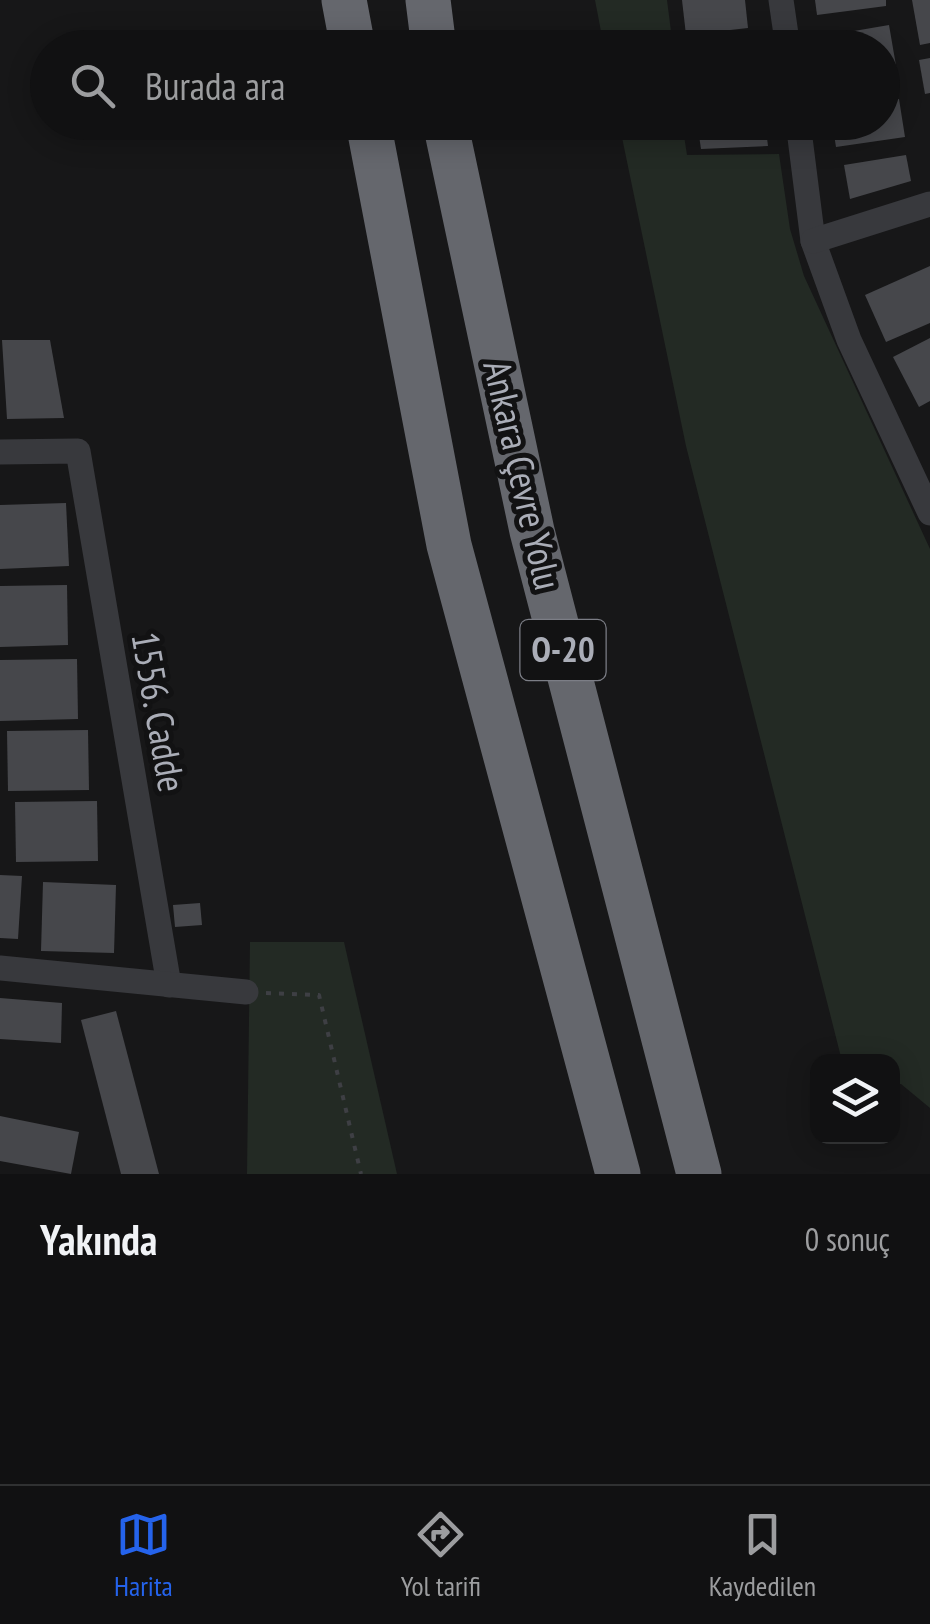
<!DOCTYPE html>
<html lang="tr">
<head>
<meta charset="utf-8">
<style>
	:root { --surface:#111112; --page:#1e1f20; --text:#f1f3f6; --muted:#9c9d9f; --line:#303132; --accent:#2563eb }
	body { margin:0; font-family:"PT Sans Narrow",sans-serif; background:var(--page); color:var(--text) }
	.controls { position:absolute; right:30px; bottom:30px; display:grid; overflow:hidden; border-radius:20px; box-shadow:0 5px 25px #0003 }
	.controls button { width:90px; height:90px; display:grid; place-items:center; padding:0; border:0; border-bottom:2px solid var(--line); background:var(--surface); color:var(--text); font:50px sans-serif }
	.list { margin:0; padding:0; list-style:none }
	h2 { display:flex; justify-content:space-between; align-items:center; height:130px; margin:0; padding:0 40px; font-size:42px }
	h2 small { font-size:32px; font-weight:400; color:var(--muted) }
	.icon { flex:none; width:55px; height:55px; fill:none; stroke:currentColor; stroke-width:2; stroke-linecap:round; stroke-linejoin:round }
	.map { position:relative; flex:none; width:930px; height:1174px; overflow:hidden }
	.search { position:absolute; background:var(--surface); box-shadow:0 5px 25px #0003; left:30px; right:30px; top:30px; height:110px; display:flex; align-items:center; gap:25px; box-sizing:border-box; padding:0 35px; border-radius:55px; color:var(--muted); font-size:38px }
	.sheet { height:310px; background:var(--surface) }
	nav { display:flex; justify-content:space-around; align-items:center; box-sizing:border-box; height:140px; border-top:2px solid var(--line); background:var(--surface); font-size:28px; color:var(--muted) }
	nav a { display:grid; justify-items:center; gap:5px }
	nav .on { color:var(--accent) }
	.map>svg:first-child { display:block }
	.green { fill:#232a24 }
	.building { fill:#46474b }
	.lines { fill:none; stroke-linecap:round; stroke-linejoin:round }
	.path { stroke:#3e3f44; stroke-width:4; stroke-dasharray:5 8; stroke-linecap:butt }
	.street { stroke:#38393d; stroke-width:25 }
	.highway { stroke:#65676d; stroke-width:45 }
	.labels { text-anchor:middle; stroke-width:10; stroke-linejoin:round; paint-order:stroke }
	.shield { fill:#121213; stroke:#7c7e86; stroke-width:2.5 }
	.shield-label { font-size:35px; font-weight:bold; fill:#aaadb7 }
	.street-label { font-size:38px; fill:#aaadb7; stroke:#121213 }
</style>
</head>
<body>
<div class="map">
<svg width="930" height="1174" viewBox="0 0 930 1174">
	<rect width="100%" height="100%" fill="#171718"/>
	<g class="green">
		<path d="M 595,0 L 667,0 L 673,47 L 604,47 Z"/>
		<path d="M 619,123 L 682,123 L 687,155 L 779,154 L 790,229 L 804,276 L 930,549 L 930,1108 L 901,1084 L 893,1085 L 892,1062 L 842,1061 L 686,446 Z"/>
		<path d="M 250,942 L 344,942 L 397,1174 L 247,1174 Z"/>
	</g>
	<g class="building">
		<path d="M 682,0 L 745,0 L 748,28 L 686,35 Z"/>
		<path d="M 815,0 L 886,0 L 886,6 L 817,15 Z"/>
		<path d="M 912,0 L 930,0 L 930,43 L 920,45 Z"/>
		<path d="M 889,25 L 899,83 L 882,85 L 882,48 L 820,48 L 819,37 Z"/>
		<path d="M 753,40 L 754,48 L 704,48 L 704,45 Z"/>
		<path d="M 930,58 L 930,93 L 925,94 L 919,60 Z"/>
		<path d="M 899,99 L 905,137 L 836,147 L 832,122 L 882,122 L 882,102 Z"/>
		<path d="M 697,122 L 765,122 L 768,146 L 701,149 Z"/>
		<path d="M 906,155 L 911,181 L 850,199 L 844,165 Z"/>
		<path d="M 930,266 L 930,323 L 886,342 L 865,295 Z"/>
		<path d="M 930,338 L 930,401 L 919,407 L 893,357 Z"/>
		<path d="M 2,340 L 50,340 L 64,418 L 7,419 Z"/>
		<path d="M 66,503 L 69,566 L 0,569 L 0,505 Z"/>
		<path d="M 67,585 L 68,645 L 0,647 L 0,586 Z"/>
		<path d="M 77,659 L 78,719 L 0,721 L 0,660 Z"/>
		<path d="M 88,730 L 89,790 L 8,791 L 7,731 Z"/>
		<path d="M 97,801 L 98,861 L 16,862 L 15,802 Z"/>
		<path d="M 0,875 L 22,876 L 18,939 L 0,938 Z"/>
		<path d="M 43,882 L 116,885 L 114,953 L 41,951 Z"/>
		<path d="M 200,903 L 202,925 L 175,927 L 173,905 Z"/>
		<path d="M 0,998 L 62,1003 L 61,1043 L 0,1039 Z"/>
		<path d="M 116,1011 L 159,1174 L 121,1174 L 81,1020 Z"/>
		<path d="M 0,1116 L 79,1132 L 71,1174 L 0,1161 Z"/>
	</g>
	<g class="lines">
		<path class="path" d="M 266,993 L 319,995 L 361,1174"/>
		<g class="street">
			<path d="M 781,0 L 788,48"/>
			<path d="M 798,122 L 813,241 L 849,340 L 930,513"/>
			<path d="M 813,241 L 930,204"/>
			<path d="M 0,452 L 78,451 L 169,985"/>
			<path d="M 0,968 L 246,992"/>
		</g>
		<g class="highway">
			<path d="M 344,0 L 353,48"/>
			<path d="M 428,0 L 434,48"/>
			<path d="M 368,122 L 449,545 L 618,1174"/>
			<path d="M 445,122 L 532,531 L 699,1174"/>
		</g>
	</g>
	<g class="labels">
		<rect class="shield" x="520.5" y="620" width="85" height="60" rx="8"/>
		<g class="shield-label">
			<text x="563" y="662">O-20</text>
		</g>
		<g class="street-label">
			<text transform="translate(522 475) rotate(77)" y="13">Ankara Çevre Yolu</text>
			<text transform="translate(158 712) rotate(80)" y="13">1556. Cadde</text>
		</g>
	</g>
</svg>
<div class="controls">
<button><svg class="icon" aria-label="layers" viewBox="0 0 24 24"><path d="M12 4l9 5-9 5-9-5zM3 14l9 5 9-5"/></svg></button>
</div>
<div class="search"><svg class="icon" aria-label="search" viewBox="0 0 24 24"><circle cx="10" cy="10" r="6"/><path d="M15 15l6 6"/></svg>Burada ara</div>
</div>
<section class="sheet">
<h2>Yakında<small>0 sonuç</small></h2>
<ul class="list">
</ul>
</section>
<nav>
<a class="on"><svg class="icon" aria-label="map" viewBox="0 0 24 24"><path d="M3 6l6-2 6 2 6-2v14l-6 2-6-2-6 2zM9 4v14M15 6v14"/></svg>Harita</a>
<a><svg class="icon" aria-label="directions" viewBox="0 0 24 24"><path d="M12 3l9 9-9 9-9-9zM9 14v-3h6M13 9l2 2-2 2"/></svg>Yol tarifi</a>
<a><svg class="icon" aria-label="saved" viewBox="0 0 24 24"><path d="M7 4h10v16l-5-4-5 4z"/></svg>Kaydedilen</a>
</nav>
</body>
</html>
